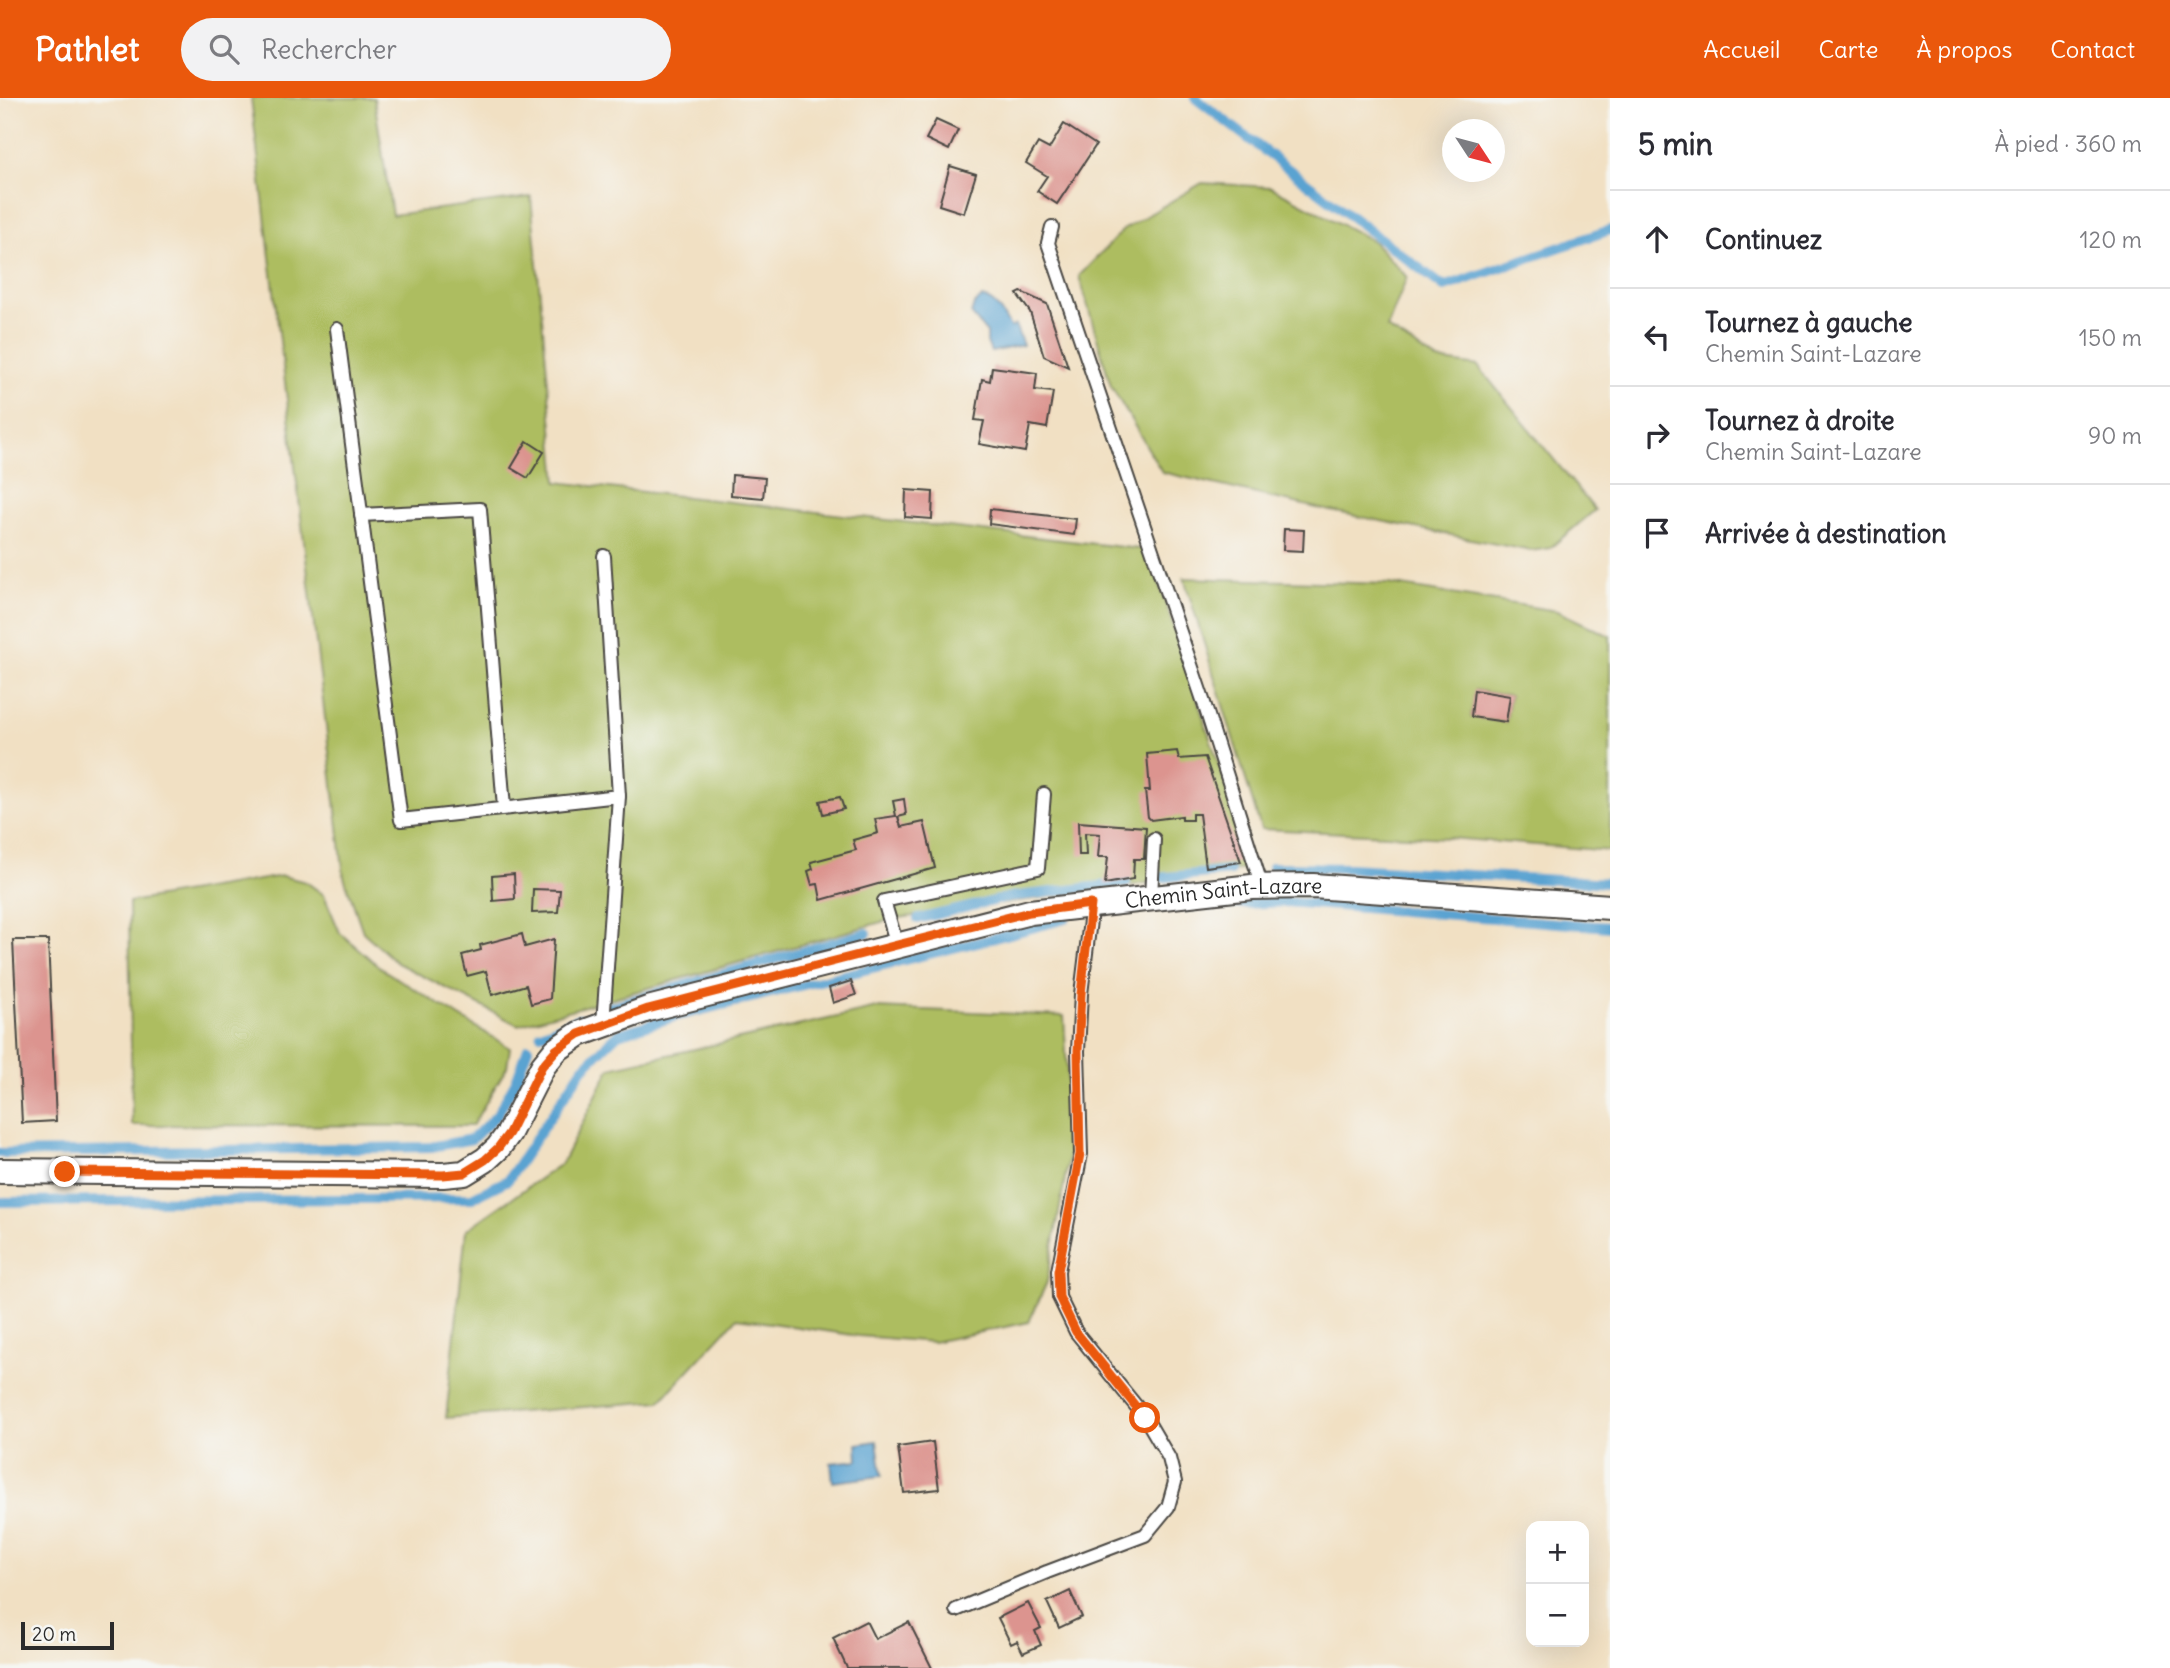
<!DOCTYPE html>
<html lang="fr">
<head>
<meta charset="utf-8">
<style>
	:root { --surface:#fff; --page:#f2f2f3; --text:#2b2b33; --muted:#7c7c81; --line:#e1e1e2; --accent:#ea580c }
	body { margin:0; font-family:Delius,sans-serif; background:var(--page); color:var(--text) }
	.controls { position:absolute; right:21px; bottom:21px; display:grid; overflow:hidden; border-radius:14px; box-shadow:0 7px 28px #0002 }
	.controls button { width:63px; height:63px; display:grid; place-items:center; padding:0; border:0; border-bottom:2px solid var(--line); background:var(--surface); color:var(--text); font:35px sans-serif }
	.compass { position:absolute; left:1442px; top:21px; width:63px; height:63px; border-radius:50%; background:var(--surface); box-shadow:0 7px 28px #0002; rotate:126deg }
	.scale { position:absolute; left:21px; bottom:18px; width:93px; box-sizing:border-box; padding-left:7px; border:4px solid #2b2b2b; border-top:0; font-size:19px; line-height:24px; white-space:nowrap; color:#2b2b2b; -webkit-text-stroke:5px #f6f6f2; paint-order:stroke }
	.stop { position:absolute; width:21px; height:21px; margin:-16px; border:5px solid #ea580c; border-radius:50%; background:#fff }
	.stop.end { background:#ea580c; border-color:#fff; box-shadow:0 2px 7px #0008 }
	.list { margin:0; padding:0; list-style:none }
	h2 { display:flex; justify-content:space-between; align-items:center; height:91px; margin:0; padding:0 28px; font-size:30px }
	h2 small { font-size:23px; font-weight:400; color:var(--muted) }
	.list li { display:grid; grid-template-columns:46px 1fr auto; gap:21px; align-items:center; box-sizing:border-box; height:98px; padding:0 28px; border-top:2px solid var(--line) }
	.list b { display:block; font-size:26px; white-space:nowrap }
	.list p { margin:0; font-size:23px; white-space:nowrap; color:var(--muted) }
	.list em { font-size:23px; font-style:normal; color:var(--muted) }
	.icon { flex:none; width:38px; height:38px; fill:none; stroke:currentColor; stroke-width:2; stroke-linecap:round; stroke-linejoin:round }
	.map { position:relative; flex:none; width:1610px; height:1570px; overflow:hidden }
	header { display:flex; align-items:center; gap:42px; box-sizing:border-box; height:98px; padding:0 35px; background:var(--accent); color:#fff }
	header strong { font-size:33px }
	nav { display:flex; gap:38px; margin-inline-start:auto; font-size:24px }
	.search { width:490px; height:63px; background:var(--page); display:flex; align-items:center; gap:18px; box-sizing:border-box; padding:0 24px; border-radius:38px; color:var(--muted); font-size:26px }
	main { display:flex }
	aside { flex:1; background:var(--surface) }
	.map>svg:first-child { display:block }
	.green { fill:#adbd60; stroke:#6c7446; stroke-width:2; fill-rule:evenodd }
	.water { fill:#5aa3d1; stroke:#42677e; stroke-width:2 }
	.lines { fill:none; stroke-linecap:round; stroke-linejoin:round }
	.stream { stroke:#5aa3d1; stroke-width:10 }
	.building { fill:#dc948f }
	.service-casing { stroke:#494642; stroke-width:16 }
	.minor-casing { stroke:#494642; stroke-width:28 }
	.service { stroke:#fff; stroke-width:12 }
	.minor { stroke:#fff; stroke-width:24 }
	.route { stroke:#ea580c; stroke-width:9 }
	.labels { text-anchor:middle; stroke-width:6; stroke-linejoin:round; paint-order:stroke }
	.street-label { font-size:21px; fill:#2b2b2b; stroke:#f6f6f2 }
</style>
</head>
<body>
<header>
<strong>Pathlet</strong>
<div class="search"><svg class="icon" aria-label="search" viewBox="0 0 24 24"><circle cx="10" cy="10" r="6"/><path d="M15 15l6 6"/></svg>Rechercher</div>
<nav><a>Accueil</a><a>Carte</a><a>À propos</a><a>Contact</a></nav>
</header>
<main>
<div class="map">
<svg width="1610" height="1570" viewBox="0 0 1610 1570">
	<rect width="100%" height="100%" fill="#f6f6f2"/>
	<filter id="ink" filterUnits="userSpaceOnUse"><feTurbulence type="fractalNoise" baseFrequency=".0143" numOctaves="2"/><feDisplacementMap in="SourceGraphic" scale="14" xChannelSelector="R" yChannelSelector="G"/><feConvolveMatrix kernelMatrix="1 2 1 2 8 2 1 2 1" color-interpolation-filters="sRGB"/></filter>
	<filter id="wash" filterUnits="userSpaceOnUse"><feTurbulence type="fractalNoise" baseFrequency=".00686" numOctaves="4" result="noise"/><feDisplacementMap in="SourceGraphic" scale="28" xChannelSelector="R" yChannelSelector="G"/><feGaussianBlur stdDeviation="1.57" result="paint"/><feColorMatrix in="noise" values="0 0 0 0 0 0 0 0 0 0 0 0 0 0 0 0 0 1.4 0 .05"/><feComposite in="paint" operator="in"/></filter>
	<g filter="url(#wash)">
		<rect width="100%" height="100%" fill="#f1e0c3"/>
		<g class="green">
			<path d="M 251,0 L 374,0 L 392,117 L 531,99 L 557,384 L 1148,452 L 1253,770 L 892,821 L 518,927 L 397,865 L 363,834 L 344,779 Z"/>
			<path d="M 1202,85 L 1271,89 L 1373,143 L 1407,179 L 1387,230 L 1437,262 L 1478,268 L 1595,412 L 1550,450 L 1531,453 L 1321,411 L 1162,374 L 1111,288 L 1079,178 L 1123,132 Z"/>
			<path d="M 1184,480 L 1389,486 L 1557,513 L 1610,538 L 1610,753 L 1450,740 L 1261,731 ZM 1475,592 L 1510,598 L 1506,624 L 1471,619 Z"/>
			<path d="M 282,778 L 306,784 L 324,797 L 340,835 L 382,871 L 510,950 L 507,969 L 472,1028 L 132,1027 L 129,804 Z"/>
			<path d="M 877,910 L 1064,918 L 1071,1045 L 1047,1184 L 1029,1224 L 933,1244 L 859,1238 L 737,1220 L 660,1303 L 446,1320 L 466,1132 L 562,1065 L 610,970 Z"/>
		</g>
		<g class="water">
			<path d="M 982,200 C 997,202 1003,218 1011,230 L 1015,227 L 1023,247 L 991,254 L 987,244 L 987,235 L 971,216 L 974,206 Z"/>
			<path d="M 877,1343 L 882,1378 L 833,1384 L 831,1365 L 858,1362 L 857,1346 Z"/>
		</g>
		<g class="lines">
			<g class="stream">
				<path d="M 1195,0 L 1444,189 L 1610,132"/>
				<path d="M 1272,769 L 1349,770 L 1610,785"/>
				<path d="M 1157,780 L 1230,773"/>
				<path d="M 1178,809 L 1286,804 L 1610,829"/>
				<path d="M 918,821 L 1010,799 L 1126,785"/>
				<path d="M 609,909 L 867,835"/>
				<path d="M 541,936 L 579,920"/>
				<path d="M 0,1055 L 431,1049 L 472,1041 L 497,1017 L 516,983 L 528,950"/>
				<path d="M 0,1104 L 472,1100 L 508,1082 L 583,970 L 618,936 L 674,919 L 1006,837 L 1065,821"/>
			</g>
		</g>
		<g id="blocks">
			<g class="building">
				<path d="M 936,22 L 958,32 L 949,52 L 926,41 Z"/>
				<path d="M 1064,26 L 1096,47 L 1057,106 L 1037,93 L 1047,78 L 1026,65 L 1038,45 L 1049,51 Z"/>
				<path d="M 950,68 L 976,76 L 964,115 L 939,107 Z"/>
				<path d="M 1021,194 L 1047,206 L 1068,269 L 1044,258 L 1030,214 L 1017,196 Z"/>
				<path d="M 992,269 L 1037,275 L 1035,292 L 1053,294 L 1047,330 L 1030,327 L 1025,354 L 979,346 L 984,323 L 975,322 L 982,281 L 990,283 Z"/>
				<path d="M 527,343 L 544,354 L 528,380 L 511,370 Z"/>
				<path d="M 732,377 L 765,380 L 763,400 L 731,397 Z"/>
				<path d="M 906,392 L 933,394 L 932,421 L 905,419 Z"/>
				<path d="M 990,411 L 1076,421 L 1074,437 L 989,426 Z"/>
				<path d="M 1284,431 L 1304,432 L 1303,453 L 1283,452 Z"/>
				<path d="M 1474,592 L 1510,598 L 1506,624 L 1471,619 Z"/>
				<path d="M 1177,653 L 1179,661 L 1205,659 L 1241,764 L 1206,769 L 1199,716 L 1192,716 L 1192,722 L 1182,722 L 1182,718 L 1151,722 L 1148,719 L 1145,693 L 1150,693 L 1147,656 Z"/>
				<path d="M 840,699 L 844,711 L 823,716 L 820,703 Z"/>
				<path d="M 904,701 L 906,717 L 898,719 L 901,729 L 924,724 L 935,770 L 821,802 L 818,786 L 812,787 L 808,773 L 813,771 L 811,764 L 856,752 L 853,742 L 878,735 L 875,721 L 896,718 L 893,703 Z"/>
				<path d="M 1078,724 L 1146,729 L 1144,761 L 1134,761 L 1133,781 L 1105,786 L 1108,759 L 1098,759 L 1100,736 L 1085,735 L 1086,757 L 1079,757 Z"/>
				<path d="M 514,776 L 515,801 L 493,803 L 492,778 Z"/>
				<path d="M 533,791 L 560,792 L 558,814 L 532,815 Z"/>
				<path d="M 522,836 L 525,849 L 554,841 L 550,901 L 531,906 L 526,887 L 492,897 L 486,873 L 467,878 L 462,857 L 481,852 L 480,847 Z"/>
				<path d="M 13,842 L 48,842 L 56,1023 L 22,1025 Z"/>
				<path d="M 851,883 L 856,897 L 833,905 L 829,890 Z"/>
				<path d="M 933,1344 L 939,1391 L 904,1395 L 898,1349 Z"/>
				<path d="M 1070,1493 L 1082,1519 L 1059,1530 L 1047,1504 Z"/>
				<path d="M 1028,1505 L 1041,1530 L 1035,1533 L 1041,1547 L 1023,1555 L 1017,1543 L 1011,1546 L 998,1520 Z"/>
				<path d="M 866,1523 L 875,1541 L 909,1524 L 932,1570 L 847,1570 L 833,1540 Z"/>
			</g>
		</g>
	</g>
	<g filter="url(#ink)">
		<use href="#blocks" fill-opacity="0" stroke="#494642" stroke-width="2"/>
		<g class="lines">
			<g class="service-casing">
				<g id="service">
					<path d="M 1052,129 L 1048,145 L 1204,605 L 1262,789"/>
					<path d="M 337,231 L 401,722 L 619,698 L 603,926"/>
					<path d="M 361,417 L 480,411 L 504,710"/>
					<path d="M 604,458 L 619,698"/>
					<path d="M 1151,799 L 1154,741"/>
					<path d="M 897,847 L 884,803 L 1038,770 L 1044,696"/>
					<path d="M 956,1512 L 1047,1474 L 1145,1437 L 1168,1409 L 1175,1384 L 1169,1360 L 1145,1319 L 1076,1234 L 1059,1199 L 1058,1173 L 1081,1056 L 1078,953 L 1081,896 L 1092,806"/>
				</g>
			</g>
			<g class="minor-casing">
				<g id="minor">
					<path id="s1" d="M 0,1073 L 443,1077 L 464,1075 L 485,1062 L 498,1050 L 509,1035 L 543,968 L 556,952 L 579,936 L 648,911 L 1030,814 L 1252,789 L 1313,788 L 1610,809"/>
				</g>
			</g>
			<use href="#service" class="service"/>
			<use href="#minor" class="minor"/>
		</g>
	</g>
	<g class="lines" filter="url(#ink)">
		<path class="route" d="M 65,1074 L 443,1077 L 464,1075 L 485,1062 L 498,1050 L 509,1035 L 542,968 L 556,952 L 579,936 L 648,911 L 897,847 L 1030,814 L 1091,806 L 1081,896 L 1078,953 L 1080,1056 L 1058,1173 L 1059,1199 L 1076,1234 L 1145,1320"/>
	</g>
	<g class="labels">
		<g class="street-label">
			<text dy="7" stroke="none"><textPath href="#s1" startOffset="1311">Chemin Saint-Lazare</textPath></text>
		</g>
	</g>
</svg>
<div class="controls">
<button>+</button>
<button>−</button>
</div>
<svg class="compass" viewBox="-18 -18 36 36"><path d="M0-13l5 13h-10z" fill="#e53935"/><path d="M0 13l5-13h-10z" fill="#7c7c81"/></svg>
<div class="scale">20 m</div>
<div class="stop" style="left:1145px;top:1320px"></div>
<div class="stop end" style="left:65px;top:1074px"></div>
</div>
<aside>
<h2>5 min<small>À pied · 360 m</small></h2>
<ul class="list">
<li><svg class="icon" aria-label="ahead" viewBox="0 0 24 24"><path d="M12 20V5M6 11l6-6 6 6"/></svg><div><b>Continuez</b></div><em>120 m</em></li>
<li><svg class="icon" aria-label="left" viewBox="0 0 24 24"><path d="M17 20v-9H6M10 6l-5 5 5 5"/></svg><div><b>Tournez à gauche</b><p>Chemin Saint-Lazare</p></div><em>150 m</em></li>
<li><svg class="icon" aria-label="right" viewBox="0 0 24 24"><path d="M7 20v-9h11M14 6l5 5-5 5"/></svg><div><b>Tournez à droite</b><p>Chemin Saint-Lazare</p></div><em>90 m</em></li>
<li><svg class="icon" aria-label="arrive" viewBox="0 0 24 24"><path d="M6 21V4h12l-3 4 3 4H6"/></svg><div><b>Arrivée à destination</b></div></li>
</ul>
</aside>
</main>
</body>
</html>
